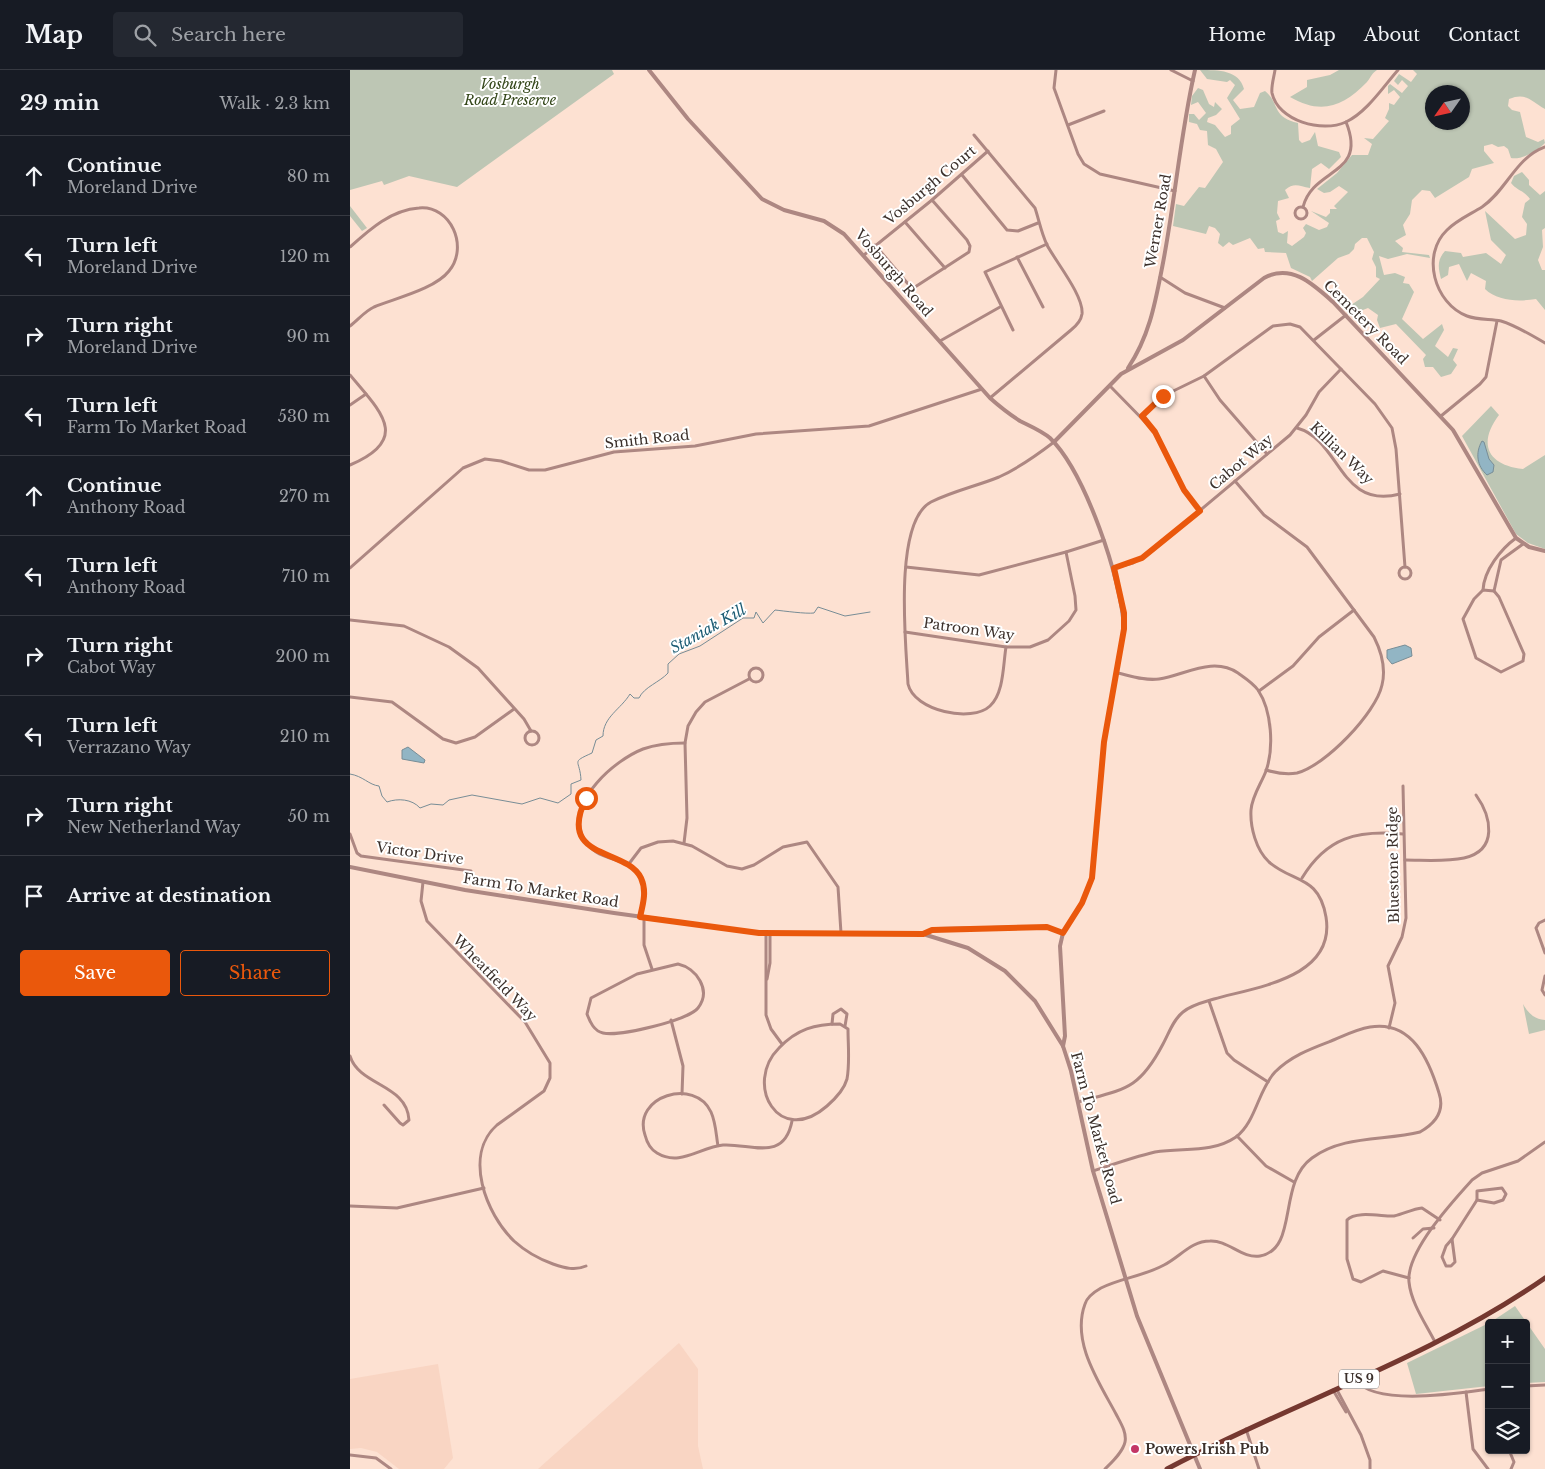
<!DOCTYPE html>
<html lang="en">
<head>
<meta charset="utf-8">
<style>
	:root { --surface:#171b24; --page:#242831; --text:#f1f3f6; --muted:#9ea1a6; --line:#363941; --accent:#ea580c }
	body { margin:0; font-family:"Libre Baskerville",serif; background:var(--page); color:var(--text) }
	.controls { position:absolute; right:15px; bottom:15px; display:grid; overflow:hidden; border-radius:5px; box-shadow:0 1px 4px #0004 }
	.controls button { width:45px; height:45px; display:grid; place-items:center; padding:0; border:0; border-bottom:1px solid var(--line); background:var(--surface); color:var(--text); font:25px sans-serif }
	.compass { position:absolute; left:1075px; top:15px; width:45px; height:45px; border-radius:50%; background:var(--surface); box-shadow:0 1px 4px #0004; rotate:236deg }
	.stop { position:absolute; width:15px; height:15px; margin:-11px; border:4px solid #ea580c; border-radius:50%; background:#fff }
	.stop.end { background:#ea580c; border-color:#fff; box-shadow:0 1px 5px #0008 }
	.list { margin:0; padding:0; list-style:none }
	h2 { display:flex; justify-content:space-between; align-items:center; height:65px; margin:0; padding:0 20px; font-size:21px }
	h2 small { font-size:16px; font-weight:400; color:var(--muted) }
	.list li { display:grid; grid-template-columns:32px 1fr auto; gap:15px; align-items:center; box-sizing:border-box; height:80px; padding:0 20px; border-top:1px solid var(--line) }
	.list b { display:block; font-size:19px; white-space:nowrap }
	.list p { margin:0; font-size:16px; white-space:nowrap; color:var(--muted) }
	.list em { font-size:16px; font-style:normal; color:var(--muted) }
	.actions { display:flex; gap:10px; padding:15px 20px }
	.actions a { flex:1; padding:11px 0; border:1px solid var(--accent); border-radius:5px; text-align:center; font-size:18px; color:var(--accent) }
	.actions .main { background:var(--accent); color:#fff }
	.icon { flex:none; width:28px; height:28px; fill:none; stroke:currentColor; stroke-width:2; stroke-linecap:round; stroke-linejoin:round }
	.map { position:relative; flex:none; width:1195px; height:1399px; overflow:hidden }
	header { display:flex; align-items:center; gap:30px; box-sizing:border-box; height:70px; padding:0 25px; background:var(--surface); border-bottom:1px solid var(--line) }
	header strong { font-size:24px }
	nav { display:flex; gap:28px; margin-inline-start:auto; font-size:18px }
	.search { width:350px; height:45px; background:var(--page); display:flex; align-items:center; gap:12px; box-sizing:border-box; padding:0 18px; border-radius:5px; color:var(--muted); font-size:19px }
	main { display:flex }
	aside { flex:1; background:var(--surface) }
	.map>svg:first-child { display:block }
	.built { fill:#f9d5c3 }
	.green { fill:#bdc6b4; fill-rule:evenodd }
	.water { fill:#92b5c4; stroke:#788d96 }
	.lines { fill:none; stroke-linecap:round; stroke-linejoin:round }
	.stream { stroke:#788d96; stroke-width:1 }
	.minor { stroke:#ad8782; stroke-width:3 }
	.tertiary { stroke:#ad8782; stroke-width:4 }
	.primary { stroke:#753830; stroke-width:5 }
	.route { stroke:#ea580c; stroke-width:6 }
	.poi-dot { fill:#c33666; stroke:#fff; stroke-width:2 }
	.labels { text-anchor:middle; stroke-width:4; stroke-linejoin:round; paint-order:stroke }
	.shield { fill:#fff; stroke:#766e6b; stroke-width:1 }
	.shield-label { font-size:12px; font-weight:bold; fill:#3b302b }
	.park-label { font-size:14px; font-style:italic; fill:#334619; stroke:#fff }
	.street-label { font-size:14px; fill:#3b302b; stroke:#fff }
	.poi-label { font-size:14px; font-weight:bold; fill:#3b302b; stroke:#fff; text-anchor:start }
	.water-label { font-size:15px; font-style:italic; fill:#1b5b73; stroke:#fff }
</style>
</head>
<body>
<header>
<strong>Map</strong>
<div class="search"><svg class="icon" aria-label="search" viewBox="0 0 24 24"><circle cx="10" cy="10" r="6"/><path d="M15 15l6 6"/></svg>Search here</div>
<nav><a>Home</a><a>Map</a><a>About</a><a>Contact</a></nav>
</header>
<main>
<aside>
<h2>29 min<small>Walk · 2.3 km</small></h2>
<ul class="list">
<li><svg class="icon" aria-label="ahead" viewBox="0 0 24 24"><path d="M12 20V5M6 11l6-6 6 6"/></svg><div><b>Continue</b><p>Moreland Drive</p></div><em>80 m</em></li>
<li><svg class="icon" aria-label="left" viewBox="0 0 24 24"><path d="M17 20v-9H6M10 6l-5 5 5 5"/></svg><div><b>Turn left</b><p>Moreland Drive</p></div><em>120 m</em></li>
<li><svg class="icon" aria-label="right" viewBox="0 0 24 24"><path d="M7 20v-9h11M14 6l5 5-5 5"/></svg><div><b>Turn right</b><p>Moreland Drive</p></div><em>90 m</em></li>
<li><svg class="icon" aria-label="left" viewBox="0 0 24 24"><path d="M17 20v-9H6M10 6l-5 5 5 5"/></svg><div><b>Turn left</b><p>Farm To Market Road</p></div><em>530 m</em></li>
<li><svg class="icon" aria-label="ahead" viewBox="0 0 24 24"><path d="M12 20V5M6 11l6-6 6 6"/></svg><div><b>Continue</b><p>Anthony Road</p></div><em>270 m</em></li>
<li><svg class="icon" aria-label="left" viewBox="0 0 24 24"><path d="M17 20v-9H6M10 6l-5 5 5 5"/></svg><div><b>Turn left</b><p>Anthony Road</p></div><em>710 m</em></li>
<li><svg class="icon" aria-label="right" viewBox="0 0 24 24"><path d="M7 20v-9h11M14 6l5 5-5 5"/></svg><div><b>Turn right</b><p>Cabot Way</p></div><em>200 m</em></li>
<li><svg class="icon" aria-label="left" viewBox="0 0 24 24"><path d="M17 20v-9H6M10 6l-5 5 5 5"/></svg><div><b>Turn left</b><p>Verrazano Way</p></div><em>210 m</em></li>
<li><svg class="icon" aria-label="right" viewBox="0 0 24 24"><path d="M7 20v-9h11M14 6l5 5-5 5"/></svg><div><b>Turn right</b><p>New Netherland Way</p></div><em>50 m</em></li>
<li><svg class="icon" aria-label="arrive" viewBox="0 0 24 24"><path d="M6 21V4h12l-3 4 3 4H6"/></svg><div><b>Arrive at destination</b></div></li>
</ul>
<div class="actions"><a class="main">Save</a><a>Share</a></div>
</aside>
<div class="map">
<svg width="1195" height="1399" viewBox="0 0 1195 1399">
	<rect width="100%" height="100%" fill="#fde1d2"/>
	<g class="built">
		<path d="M 329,1273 L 348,1299 L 348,1376 L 353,1399 L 188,1399 Z"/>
		<path d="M 88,1294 L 103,1388 L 94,1399 L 49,1399 L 27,1382 L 11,1378 L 0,1379 L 0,1309 Z"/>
	</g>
	<g class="green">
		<path d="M 0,0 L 262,0 L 264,4 L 107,117 L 59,106 L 34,115 L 32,111 L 0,120 Z"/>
		<path d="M 850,0 C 869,0 889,0 894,19 L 883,30 L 890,39 L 904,37 L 910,23 L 915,21 C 930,33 921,47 948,53 L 949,70 L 952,73 L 960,70 L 965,62 L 968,76 L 989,82 L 991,87 L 979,99 L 971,93 L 962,99 L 960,118 C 949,116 944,112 935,120 L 939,128 L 928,131 L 927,143 L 930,149 L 926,151 L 928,162 L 933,164 L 938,161 L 937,173 L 942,176 L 954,167 L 956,163 L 953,158 L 956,154 L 969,160 L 977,157 L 979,153 L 961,141 L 976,147 L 980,143 L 980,139 L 987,139 L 984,136 L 998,122 L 989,116 L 980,122 L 974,123 L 967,119 L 987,103 L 1002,85 L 1018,85 L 1022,74 L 1014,68 L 1023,69 L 1039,51 L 1035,48 L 1039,39 L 1039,33 L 1044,35 L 1050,27 L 1044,20 L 1038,24 L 1038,16 L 1040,14 L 1052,23 L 1058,16 L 1052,10 L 1048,15 L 1044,11 L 1049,4 L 1061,12 L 1067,4 L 1063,0 L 1195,0 L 1195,39 C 1181,31 1176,22 1159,29 L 1158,36 L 1162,40 L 1170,42 L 1176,67 L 1188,72 L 1194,69 L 1195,73 C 1187,81 1172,90 1161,88 L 1158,79 L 1154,76 L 1148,77 L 1142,74 L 1134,76 L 1134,81 L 1144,93 L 1122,99 L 1119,107 L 1085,128 L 1080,121 L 1072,120 L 1062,130 L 1060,144 L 1053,155 L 1056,165 L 1045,171 L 1053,178 L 1052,182 L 1079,185 L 1080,188 L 1057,184 L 1038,189 L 1029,186 L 1034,205 L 1045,203 L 1055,207 L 1053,213 L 1059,214 L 1064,222 L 1052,249 L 1073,269 L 1092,254 L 1094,260 L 1085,276 L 1098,287 L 1103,278 L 1108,279 L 1103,290 L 1107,295 L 1101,304 L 1091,307 L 1083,297 L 1075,297 L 1073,289 L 1076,285 L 1046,254 L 1030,258 L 1027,250 L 1028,245 L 1018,238 L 1000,245 L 995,239 L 1013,227 L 1030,209 L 1026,207 L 1026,197 L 1022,189 L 1024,182 L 1017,168 L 1012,168 L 1005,174 L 1004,179 L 999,184 L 988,188 L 962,211 L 960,207 L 941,198 L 936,183 L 915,182 L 914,178 L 908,179 L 900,168 L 883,175 L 879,172 L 873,177 L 868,173 L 870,164 L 865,158 L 859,156 L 856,164 L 823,156 L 826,134 L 834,136 L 849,117 L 855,118 L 873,92 L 866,79 L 858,75 L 857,61 L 850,60 L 847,54 L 839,52 L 839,44 L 844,44 L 849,50 L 856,43 L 848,32 L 841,35 L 842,26 L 848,18 L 853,20 L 859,34 L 864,37 L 865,32 L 872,39 L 866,45 L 858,48 L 857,52 L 865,55 L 875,67 L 881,64 L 881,56 L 890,49 L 877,28 L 885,15 L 880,10 L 877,12 L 857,9 ZM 1082,22 L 1112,22 L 1112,52 L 1082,52 Z"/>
		<path d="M 989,0 L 1027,0 C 1022,3 1021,7 1017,12 C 993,37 971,45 940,27 L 957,17 L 957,10 L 980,5 Z"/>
		<path d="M 1172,102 L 1179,110 L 1179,115 L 1190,125 L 1195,121 L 1195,158 L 1192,160 L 1193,177 L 1188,190 L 1192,200 L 1195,200 L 1195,240 L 1186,229 C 1169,232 1147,231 1135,219 L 1136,211 L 1121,203 L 1117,211 L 1109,194 L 1099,197 L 1098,205 L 1091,209 C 1088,197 1087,190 1095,181 L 1111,183 L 1113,187 L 1136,183 L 1151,194 L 1156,185 L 1141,170 L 1135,141 L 1165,169 L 1176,165 L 1177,154 L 1172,147 L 1175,133 L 1180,129 C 1175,121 1166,120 1161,113 L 1164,106 Z"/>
		<path d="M 0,136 L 17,158 L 12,161 L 0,146 Z"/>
		<path d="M 1141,336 L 1149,345 C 1127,374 1138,395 1173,399 L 1195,385 L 1195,479 L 1178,473 L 1166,464 L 1112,366 Z"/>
		<path d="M 1173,934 C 1178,943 1184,949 1195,950 L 1195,960 L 1179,964 Z"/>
		<path d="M 1165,1236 L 1195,1279 L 1195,1312 L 1176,1313 L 1176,1253 L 1139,1253 L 1139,1316 L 1066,1324 L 1057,1293 L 1141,1252 Z"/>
	</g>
	<g class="water">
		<path d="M 1132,371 L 1134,372 L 1139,389 L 1144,395 L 1143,402 L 1137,405 C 1127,396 1125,383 1132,371 Z"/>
		<path d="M 1055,575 L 1061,578 L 1062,586 L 1042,594 L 1037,588 L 1037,580 Z"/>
		<path d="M 58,677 L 75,690 L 74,693 L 52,689 L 52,680 Z"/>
	</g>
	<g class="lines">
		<path class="stream" d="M 0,704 C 13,706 19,715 29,716 L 32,726 L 37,732 C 48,728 62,729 70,738 L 81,734 L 93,735 L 99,730 L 122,725 L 172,734 L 190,728 L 208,733 L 221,724 L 221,714 L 231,710 C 230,689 220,693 242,683 L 246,670 L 253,666 C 253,647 271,639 280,624 L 284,628 L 289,628 C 294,617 310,612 318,603 L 318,594 L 329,584 L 350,576 L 393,548 L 404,548 L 406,542 L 413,553 L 425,540 C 434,541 456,544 464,543 L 468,537 L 495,546 L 520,542"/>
		<g class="minor">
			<path d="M 706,0 L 704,18 L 728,84 L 734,94 L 750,104 L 825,121"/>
			<path d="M 821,0 L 843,11"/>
			<path d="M 925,0 C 924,7 921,16 922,23 C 928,51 972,63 996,52 C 1017,42 1033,17 1048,0"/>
			<path d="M 718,55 L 754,41"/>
			<path d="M 624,65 L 685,138 C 689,150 691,162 697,175 C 706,192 734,226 732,244 C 731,251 726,256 721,260 L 640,328"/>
			<path d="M 1195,77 C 1165,88 1157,120 1132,137 C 1121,144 1107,150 1097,160 C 1071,185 1084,233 1117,246 C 1127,250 1140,249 1151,251 C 1167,256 1181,265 1195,273"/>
			<path d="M 612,105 L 657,160 L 668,161 L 688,153"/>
			<circle cx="951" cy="143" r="6"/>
			<path d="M 953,137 C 963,97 1018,106 996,52"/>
			<path d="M 555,152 L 595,198"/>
			<path d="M 525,175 L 559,215 L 565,217 L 619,182 L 620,176 L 617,170 L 582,130"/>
			<path d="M 0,177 C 20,159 41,140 69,138 C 101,135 119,177 99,201 C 85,219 46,228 24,237 C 15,241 8,250 0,256"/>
			<path d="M 514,185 L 582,130 L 638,81"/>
			<path d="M 667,187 L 693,237"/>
			<path d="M 810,207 L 835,223 L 875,238"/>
			<path d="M 663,260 L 635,202 L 697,174"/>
			<path d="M 964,270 L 996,245"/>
			<path d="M 590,271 L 650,237"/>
			<path d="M 0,305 C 30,341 62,369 0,395"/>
			<path d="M 854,306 L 870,330 L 917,384"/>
			<path d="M 760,316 L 805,362 L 834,420 L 850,441"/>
			<path d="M 0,335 L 16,324"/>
			<path d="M 792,346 L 813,326 L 854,306 L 923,256 L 940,254 L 950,257 L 1025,334 L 1042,358 L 1046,379 L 1055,497"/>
			<path d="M 1091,346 L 1130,314 L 1136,307 L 1147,251"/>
			<path d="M 947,358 C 991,370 989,440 1050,424"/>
			<path d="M 885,411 L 914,445 L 957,477 L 1024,567 C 1031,581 1036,599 1032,615 C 1026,643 975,696 947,703 C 936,705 926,703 916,700"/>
			<circle cx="1055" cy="503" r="6"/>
			<path d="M 556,497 L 629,505 L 716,482 L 754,470"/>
			<path d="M 0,498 L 113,398 L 135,389 L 151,391 L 179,400 L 195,400 L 264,382 L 345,376 L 406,364 L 519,356 L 632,319"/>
			<path d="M 764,498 L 783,493 L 798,484 L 940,365 L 956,345 L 969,322 L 991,299"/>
			<path d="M 1133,520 L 1144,521 L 1149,527 L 1174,584 L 1173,591 L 1151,602 L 1126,588 L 1113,549 L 1124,529 Z"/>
			<path d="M 1133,520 C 1134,500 1151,479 1166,468"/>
			<path d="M 1144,521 L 1151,490 L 1173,474"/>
			<path d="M 0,550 L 54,556 L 99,577 L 128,598 L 174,649 L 181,661"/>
			<path d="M 555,562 L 656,577 L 680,577 L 698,570 L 719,551 L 726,540 L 725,526 L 716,482"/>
			<path d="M 656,577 C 653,595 654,623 640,636 C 622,653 564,641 558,614 C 556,575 543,452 581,432 C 603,421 627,416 649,407 C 669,398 687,385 704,372"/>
			<circle cx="406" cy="605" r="7"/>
			<path d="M 909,621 L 943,596 L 969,567 L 1004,540"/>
			<path d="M 0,627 L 42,632 L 93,669 L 106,673 L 125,667 L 164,639"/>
			<circle cx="182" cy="668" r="7"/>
			<path d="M 0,764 L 7,783 L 11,786 L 121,801"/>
			<path d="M 334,773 L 337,748 L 335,673 L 338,656 L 346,642 L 355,632 L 399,609"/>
			<path d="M 1055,790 C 1074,790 1095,792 1114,788 C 1149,780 1141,746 1126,725"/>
			<path d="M 278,795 L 291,778 L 308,772 L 323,771 L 342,776 L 377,796 L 392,799 L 404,795 L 433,777 L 457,772 L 488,817 L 491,863"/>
			<path d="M 952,808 C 977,767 1007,760 1053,764"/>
			<path d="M 73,812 L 71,831 L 77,851 L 175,952 L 200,993 L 200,1008 L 194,1021 L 147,1055 C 113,1085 136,1144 164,1171 C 175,1181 189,1189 203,1194 C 215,1198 225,1201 236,1196"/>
			<path d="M 290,847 C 307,771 249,806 232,765 C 218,730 265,690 293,679 C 307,674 320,673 335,673"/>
			<path d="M 294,847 L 294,875 L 302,899"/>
			<path d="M 1195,850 L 1189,853 L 1186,858 L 1195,883"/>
			<path d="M 416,863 L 416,945 L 421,959 L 432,974"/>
			<path d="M 328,894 C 346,898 362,920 348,938 C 339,950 269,967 253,963 C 244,961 240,952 237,944 L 241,928 L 287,904 Z"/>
			<path d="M 1195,906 L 1192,920 L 1195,925"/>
			<path d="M 417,909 L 420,893 L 420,863"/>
			<path d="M 859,931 L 877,983 L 884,990 L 918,1012"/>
			<path d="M 321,950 L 333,996 L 332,1024"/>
			<path d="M 482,954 L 483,944 L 491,939 L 497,944 L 495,956"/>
			<path d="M 490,954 L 498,959 C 498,975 500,993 497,1009 C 494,1020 485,1029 477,1036 C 429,1078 393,1014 429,978 C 447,959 465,954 490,954 Z"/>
			<path d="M 1039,958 L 1045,933 L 1038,896 L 1052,867 L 1056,848 L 1053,716"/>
			<path d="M 0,986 C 9,1016 57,1014 59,1050 L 53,1055 L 50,1053 L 34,1035"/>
			<path d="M 728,1032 C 775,1019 789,1020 813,974 C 819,963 823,950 833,942 C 841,935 854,932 864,929 C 906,917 986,908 976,847 C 969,805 943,813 919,792 C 906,780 900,757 901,740 C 902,726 911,714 916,701 C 924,678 922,641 908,620 C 903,613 895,608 888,603 C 863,586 835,605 809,609 C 795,611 781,606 768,603"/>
			<path d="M 887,1066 L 916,1096 L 944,1112"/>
			<path d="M 368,1076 C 366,1065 366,1053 361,1042 C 345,1007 282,1026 295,1065 C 297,1073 300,1079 307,1083 C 330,1097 350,1077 373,1075 C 400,1073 434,1093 442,1051"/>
			<path d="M 743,1101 C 764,1094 784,1087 805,1082 C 833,1077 861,1084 886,1067 C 906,1052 908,1020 925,1002 C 941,986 960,979 981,971 C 993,966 1007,959 1020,957 C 1062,950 1079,990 1089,1023 C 1095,1041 1086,1053 1070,1062 C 1034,1071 993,1065 962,1088 C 927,1113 949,1179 910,1186 C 892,1189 878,1170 860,1171 C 841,1171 830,1187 814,1195 C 794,1206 771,1208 751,1218 C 744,1222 737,1227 735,1234 C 721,1272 749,1312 766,1344 C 770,1352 777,1362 775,1372 C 773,1382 762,1392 755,1399"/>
			<path d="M 1152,1118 L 1156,1124 L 1153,1130 L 1144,1133 L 1127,1130 L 1127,1121 Z"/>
			<path d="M 0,1136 L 47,1138 L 134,1118"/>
			<path d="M 1063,1168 L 1073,1159 L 1084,1158"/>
			<path d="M 1102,1169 L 1105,1192 L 1101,1196 L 1096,1196 L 1092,1187 L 1096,1176 Z"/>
			<path d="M 1102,1169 L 1127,1130"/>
			<path d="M 1059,1208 L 1033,1201 L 1011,1212 L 1003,1209 L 997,1189 L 997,1150 C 1006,1140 1034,1147 1044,1146 C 1054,1144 1062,1139 1072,1138 L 1090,1150"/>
			<path d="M 1085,1272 C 1076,1254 1061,1233 1059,1212 C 1056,1182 1102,1132 1122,1110 L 1132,1103 L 1168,1091 L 1195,1072"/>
			<path d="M 1006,1310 C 1025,1337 1109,1323 1139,1319"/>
			<path d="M 1176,1316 L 1195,1315"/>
			<path d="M 983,1320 L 996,1342"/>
			<path d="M 987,1320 L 1011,1365 L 1020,1390 L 1020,1399"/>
			<path d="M 1116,1322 L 1123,1379 L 1138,1399"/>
			<path d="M 896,1359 L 909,1399"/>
			<path d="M 1159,1380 L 1164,1392 L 1161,1399"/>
			<path d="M 0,1385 L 26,1388 L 41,1399"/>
		</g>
		<g class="tertiary">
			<path d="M 299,0 L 338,49 L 412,129 L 434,140 L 474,151 L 494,164 L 640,328 C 649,336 659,344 670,351 C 680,356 692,361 700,368 C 735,402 772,510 774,559 L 754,672 L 742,808 L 732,833 L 713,863 L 710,876 L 715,966 L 713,976"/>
			<path d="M 778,298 C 799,267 805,234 812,198 C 825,133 830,65 845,0"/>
			<path d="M 704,372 L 771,304 L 833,270 L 914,208 C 941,193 963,214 983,232 L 1103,360 L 1166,468 L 1179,477 L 1195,481"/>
			<path d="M 0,797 L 115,820 L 264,843 L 409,863 L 573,864 L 618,878 L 655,901 L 685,931 L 713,976 L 721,1001 L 743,1101 L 787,1246 L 850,1399"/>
			<path d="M 573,864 L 586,859 L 697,857 L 713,863"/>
		</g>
		<path class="primary" d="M 817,1399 C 941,1333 1079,1289 1195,1208"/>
	</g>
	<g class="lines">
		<path class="route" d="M 236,728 C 206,791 276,777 291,808 C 297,821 293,834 290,847 L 409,863 L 573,864 L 582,860 L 697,857 L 713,863 L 732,833 L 742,808 L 754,672 L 774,559 L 774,543 L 764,498 L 792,488 L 850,441 L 834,420 L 805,362 L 792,346 L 813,326"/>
	</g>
	<circle class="poi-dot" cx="785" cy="1379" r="5"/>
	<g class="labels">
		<rect class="shield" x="989" y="1299.5" width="40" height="19" rx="4"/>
		<g class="shield-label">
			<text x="1009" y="1313">US 9</text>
		</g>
		<g class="park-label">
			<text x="160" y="19">Vosburgh<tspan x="160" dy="16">Road Preserve</tspan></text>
		</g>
		<g class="street-label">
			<text transform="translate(580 115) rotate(-40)" y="5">Vosburgh Court</text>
			<text transform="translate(808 151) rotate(-80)" y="5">Werner Road</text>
			<text transform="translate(544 203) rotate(49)" y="5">Vosburgh Road</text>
			<text transform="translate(1016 252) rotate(45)" y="5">Cemetery Road</text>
			<text transform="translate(297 369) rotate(-6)" y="5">Smith Road</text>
			<text transform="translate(992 383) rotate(44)" y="5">Killian Way</text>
			<text transform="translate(891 392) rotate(-40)" y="5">Cabot Way</text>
			<text transform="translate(619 559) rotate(8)" y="5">Patroon Way</text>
			<text transform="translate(70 783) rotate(8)" y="5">Victor Drive</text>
			<text transform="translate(1043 795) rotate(-91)" y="5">Bluestone Ridge</text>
			<text transform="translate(191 820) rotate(9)" y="5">Farm To Market Road</text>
			<text transform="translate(145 908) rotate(46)" y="5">Wheatfield Way</text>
			<text transform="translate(746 1058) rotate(75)" y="5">Farm To Market Road</text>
		</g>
		<g class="poi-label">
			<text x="795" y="1384">Powers Irish Pub</text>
		</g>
		<g class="water-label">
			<text transform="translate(358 559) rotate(-29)" y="5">Staniak Kill</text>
		</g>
	</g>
</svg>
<div class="controls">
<button>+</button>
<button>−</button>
<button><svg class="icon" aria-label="layers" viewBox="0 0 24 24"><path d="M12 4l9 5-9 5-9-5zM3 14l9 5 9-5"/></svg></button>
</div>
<svg class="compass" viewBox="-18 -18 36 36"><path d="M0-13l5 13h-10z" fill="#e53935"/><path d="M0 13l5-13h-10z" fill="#9ea1a6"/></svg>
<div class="stop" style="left:236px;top:728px"></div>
<div class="stop end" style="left:813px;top:326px"></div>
</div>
</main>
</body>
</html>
